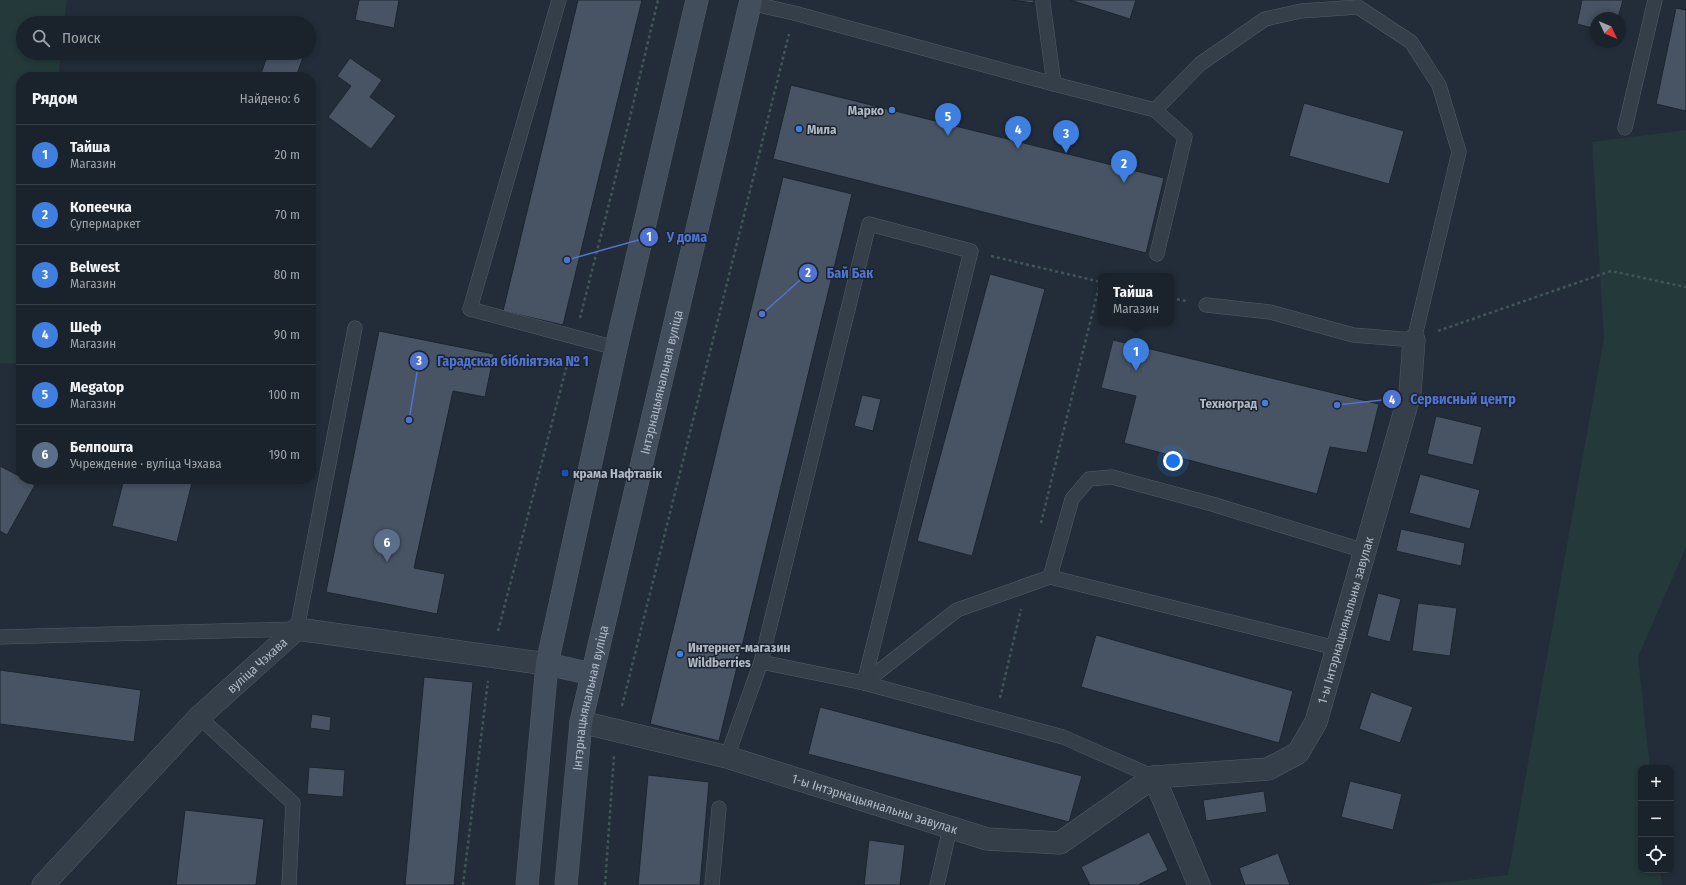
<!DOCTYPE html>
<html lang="ru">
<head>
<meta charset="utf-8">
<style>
	:root { --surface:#1a222b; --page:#272f37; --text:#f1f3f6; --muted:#9fa4a9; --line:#383f47; --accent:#84b7f6 }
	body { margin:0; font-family:"Fira Sans Condensed",sans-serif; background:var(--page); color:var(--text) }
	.controls { position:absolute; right:12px; bottom:12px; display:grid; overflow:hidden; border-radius:8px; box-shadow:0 2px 6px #0003 }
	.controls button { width:36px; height:36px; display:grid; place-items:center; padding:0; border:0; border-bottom:1px solid var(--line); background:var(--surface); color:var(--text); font:20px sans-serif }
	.compass { position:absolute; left:1590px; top:12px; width:36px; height:36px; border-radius:50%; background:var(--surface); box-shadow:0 2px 6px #0003; rotate:134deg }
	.you { position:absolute; left:1173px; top:461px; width:14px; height:14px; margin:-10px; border:3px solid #fff; border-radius:50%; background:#1a73e8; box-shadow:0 0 0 6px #1a73e833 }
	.badge { display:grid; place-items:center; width:26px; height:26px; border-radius:50%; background:var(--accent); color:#fff; font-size:13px; font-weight:700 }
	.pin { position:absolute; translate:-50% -33px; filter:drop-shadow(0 1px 2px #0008) }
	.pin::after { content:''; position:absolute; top:21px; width:14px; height:12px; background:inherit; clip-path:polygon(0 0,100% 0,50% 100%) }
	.popup { position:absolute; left:1098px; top:273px; width:76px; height:52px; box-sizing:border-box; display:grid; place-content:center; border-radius:8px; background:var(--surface); filter:drop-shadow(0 1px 3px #0005); font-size:13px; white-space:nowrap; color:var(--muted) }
	.popup b { font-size:15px; color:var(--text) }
	.popup::after { content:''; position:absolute; left:50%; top:100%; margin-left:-8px; border:8px solid transparent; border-top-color:var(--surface) }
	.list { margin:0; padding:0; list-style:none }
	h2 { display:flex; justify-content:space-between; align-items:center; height:52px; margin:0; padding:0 16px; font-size:17px }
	h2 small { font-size:13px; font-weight:400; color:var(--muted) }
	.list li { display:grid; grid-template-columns:26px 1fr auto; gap:12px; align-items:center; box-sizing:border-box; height:60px; padding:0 16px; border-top:1px solid var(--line) }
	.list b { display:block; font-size:15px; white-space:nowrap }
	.list p { margin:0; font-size:13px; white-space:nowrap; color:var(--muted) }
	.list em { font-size:13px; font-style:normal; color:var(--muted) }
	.icon { flex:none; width:22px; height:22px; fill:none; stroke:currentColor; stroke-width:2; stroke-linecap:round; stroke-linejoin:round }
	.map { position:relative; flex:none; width:1686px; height:885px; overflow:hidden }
	.search { position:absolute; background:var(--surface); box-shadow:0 2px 6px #0003; left:16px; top:16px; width:300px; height:44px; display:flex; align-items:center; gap:10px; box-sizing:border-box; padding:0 14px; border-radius:22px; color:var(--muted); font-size:15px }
	.panel { position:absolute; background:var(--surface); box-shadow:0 2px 6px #0003; left:16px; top:72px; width:300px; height:412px; border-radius:16px }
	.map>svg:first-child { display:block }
	.green { fill:#23393a }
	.building { fill:#485463; stroke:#1c2630 }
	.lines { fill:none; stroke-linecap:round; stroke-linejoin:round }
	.lane-casing { stroke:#535c67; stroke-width:15 }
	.street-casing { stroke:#535c67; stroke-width:23 }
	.secondary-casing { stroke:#535c67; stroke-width:23 }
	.path { stroke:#415657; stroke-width:2.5; stroke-dasharray:3 3; stroke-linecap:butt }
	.lane { stroke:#353f49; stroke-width:14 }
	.street { stroke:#353f49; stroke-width:22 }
	.secondary { stroke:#434e5c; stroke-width:22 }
	.shop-dot { fill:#3f7fe0; stroke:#1b242e; stroke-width:1.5 }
	.transit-dot { fill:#1a4fb4; stroke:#1b242e; stroke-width:1.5 }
	.labels { text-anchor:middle; stroke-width:3; stroke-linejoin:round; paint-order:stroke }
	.poi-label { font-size:13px; font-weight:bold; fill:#b0b9c6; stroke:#1b242e; text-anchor:start }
	.street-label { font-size:13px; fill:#b0b9c6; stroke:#1b242e }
	.leader { fill:none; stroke:#5073d2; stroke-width:1.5 }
	.callout-dot { fill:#5073d2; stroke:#1b242e; stroke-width:1.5 }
	.mark-label { font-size:12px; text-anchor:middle; font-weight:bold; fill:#fff }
	.callout-label { font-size:14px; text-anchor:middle; font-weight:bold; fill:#5073d2; stroke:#1b242e; stroke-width:3; stroke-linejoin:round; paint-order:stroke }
</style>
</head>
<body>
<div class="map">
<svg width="1686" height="885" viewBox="0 0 1686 885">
	<rect width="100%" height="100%" fill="#222d39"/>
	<g class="green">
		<path d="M 0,0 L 67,0 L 64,23 L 23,23 L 23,53 L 61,53 L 58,77 L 21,77 L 21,364 L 0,363 Z"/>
		<path d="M 1686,130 L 1686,547 L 1638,657 L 1650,768 L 1641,768 L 1641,870 L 1660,870 L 1662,885 L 1423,885 L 1508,875 L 1604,338 L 1592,142 Z"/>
	</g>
	<g class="building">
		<path d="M 359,0 L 399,0 L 394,28 L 355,20 Z"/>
		<path d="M 578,0 L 642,0 L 563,325 L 503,311 Z"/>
		<path d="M 1012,0 L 1034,0 L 1033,3 Z"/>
		<path d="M 1070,0 L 1136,0 L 1130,19 Z"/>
		<path d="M 1582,0 L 1623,0 L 1618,18 L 1596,18 L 1596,29 L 1577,24 Z"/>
		<path d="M 1676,8 L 1686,10 L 1686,111 L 1656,104 Z"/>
		<path d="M 268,53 L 291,53 L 303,57 L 296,77 L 260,77 Z"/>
		<path d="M 350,58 L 382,80 L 370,97 L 396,116 L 371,149 L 328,117 L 351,86 L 337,76 Z"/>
		<path d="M 791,85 L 1164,178 L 1146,253 L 773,159 Z"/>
		<path d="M 1304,103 L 1404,131 L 1389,184 L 1289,156 Z"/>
		<path d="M 783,177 L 852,194 L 719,741 L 650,724 Z"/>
		<path d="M 990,274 L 1045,289 L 972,556 L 917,541 Z"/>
		<path d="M 379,331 L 494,354 L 485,397 L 453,391 L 414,568 L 445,574 L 437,614 L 326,592 Z"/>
		<path d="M 1113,340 L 1379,404 L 1367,453 L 1330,447 L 1317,494 L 1124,443 L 1136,396 L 1101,388 Z"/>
		<path d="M 862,395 L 881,399 L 873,431 L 854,426 Z"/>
		<path d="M 1436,416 L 1482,427 L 1473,465 L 1427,454 Z"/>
		<path d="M 0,466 L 21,477 L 21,479 L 35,485 L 7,535 L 0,531 Z"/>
		<path d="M 1420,474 L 1480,490 L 1470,529 L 1409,513 Z"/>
		<path d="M 124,479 L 193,479 L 177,542 L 112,526 Z"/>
		<path d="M 1401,529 L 1465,543 L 1461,566 L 1396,551 Z"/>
		<path d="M 1378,593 L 1401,599 L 1390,642 L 1367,636 Z"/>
		<path d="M 1418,603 L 1457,608 L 1450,656 L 1412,651 Z"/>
		<path d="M 1096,635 L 1293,691 L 1279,743 L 1081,687 Z"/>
		<path d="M 0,670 L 141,690 L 134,742 L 0,724 Z"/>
		<path d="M 424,677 L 473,682 L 454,885 L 405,885 Z"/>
		<path d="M 1371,692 L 1413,707 L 1400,743 L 1359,729 Z"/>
		<path d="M 820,707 L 1082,776 L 1069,822 L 808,754 Z"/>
		<path d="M 312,714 L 331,717 L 330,731 L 310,728 Z"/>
		<path d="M 309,767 L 345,770 L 343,797 L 307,794 Z"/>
		<path d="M 648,775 L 709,782 L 700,885 L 638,885 Z"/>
		<path d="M 1350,781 L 1402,794 L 1393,830 L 1341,817 Z"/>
		<path d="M 1264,791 L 1267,812 L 1206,821 L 1203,800 Z"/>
		<path d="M 185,810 L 264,819 L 256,885 L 176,885 Z"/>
		<path d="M 1149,832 L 1168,870 L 1138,885 L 1090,885 L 1081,867 Z"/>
		<path d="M 869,840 L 905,845 L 900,885 L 864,885 Z"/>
		<path d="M 1278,853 L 1290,885 L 1245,885 L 1239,868 Z"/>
	</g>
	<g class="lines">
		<g class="lane-casing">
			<g id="lane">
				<path d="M 559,0 L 470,309 L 616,348"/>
				<path d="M 1043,0 L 1043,3 L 1054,84"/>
				<path d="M 750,3 L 794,13 L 1054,84 L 1155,110 L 1200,64 L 1265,19 L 1301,11 L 1358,7 L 1411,42 L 1439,85 L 1459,152 L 1414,340 L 1353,335 L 1270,312 L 1206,305"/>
				<path d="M 1155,110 L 1185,137 L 1157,254"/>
				<path d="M 1625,128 L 1655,0"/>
				<path d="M 1050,577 L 1072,499 L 1089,479 L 1112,477 L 1212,504 L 1365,551"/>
				<path d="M 0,637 L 297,629 L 355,328"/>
				<path d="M 864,683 L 957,610 L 1050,577 L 1336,648"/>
				<path d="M 864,683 L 1063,737 L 1154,777"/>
				<path d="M 199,717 L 293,803 L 289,885"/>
				<path d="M 727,757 L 761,662 L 869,224 L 971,251 L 864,683 L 761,662"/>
				<path d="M 712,885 L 719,808"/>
				<path d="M 937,885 L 950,828"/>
			</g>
		</g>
		<g class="street-casing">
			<g id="street">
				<path id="s1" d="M 581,722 L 727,757 L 987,839 L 1060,843 L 1154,777"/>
				<path id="s2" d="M 43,885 L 199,717 L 297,629 L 547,664"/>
				<path id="s3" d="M 1199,885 L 1154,777 L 1268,769 L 1298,753 L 1316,722 L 1410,393 L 1414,340"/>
			</g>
		</g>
		<g class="secondary-casing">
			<g id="secondary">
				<path d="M 547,664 L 592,674"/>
				<path d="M 527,885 L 547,664 L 616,348 L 697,0"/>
				<path id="s4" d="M 566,885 L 581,722 L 751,0"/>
			</g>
		</g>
		<g class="path">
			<path d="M 991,256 L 1101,282"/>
			<path d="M 1171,298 L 1186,301"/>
			<path d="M 580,318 L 613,188 L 658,0"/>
			<path d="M 1438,331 L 1611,271 L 1686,287"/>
			<path d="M 1041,523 L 1100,282"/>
			<path d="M 498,631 L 569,357"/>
			<path d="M 1000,698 L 1021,609"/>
			<path d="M 622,706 L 789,34"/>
			<path d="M 463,885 L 488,681"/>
			<path d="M 605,885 L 614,756"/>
		</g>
		<use href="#lane" class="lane"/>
		<use href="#street" class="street"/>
		<use href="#secondary" class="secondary"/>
	</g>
	<g class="shop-dot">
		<circle cx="892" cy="110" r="4"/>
		<circle cx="799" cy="129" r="4"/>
		<circle cx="1265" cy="403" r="4"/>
		<circle cx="680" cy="654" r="4"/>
	</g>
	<rect class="transit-dot" x="561" y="469" width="8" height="8" rx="2"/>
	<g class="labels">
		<g class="poi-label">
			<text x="884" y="115" text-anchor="end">Марко</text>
			<text x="807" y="134">Мила</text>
			<text x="1257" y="408" text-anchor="end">Техноград</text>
			<text x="573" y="478">крама Нафтавік</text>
			<text x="688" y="652">Интернет-магазин<tspan x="688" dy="15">Wildberries</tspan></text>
		</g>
		<g class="street-label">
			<text dy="5" stroke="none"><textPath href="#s4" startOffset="513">Інтэрнацыянальная вуліца</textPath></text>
			<text dy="5" stroke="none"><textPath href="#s3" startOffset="407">1-ы Інтэрнацыянальны завулак</textPath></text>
			<text dy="5" stroke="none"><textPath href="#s2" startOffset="307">вуліца Чэхава</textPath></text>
			<text dy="5" stroke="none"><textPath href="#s4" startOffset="189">Інтэрнацыянальная вуліца</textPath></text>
			<text dy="5" stroke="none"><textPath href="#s1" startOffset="305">1-ы Інтэрнацыянальны завулак</textPath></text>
		</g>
	</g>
	<path class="leader" d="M567 260L649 237M762 314L808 273M409 420L419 361M1337 405L1392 399"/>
	<g class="callout-dot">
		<circle cx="567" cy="260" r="4"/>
		<circle cx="762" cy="314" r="4"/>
		<circle cx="409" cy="420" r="4"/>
		<circle cx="1337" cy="405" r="4"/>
		<circle cx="649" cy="237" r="10"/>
		<circle cx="808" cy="273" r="10"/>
		<circle cx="419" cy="361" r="10"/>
		<circle cx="1392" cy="399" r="10"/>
	</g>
	<g class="mark-label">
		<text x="649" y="241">1</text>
		<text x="808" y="277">2</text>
		<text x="419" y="365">3</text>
		<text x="1392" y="404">4</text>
	</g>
	<g class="callout-label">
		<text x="687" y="242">У дома</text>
		<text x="850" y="278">Бай Бак</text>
		<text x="513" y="366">Гарадская бібліятэка № 1</text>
		<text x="1463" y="404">Сервисный центр</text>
	</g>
</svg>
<div class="controls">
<button>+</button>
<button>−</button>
<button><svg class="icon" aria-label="locate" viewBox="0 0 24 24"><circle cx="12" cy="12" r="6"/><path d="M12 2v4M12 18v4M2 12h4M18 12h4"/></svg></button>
</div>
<svg class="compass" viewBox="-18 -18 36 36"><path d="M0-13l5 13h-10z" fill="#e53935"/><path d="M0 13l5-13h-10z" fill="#9fa4a9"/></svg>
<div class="you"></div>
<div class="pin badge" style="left:1136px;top:371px;background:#3f7fe0">1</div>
<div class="popup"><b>Тайша</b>Магазин</div>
<div class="pin badge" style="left:1124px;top:183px;background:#3f7fe0">2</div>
<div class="pin badge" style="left:1066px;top:153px;background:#3f7fe0">3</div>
<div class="pin badge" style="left:1018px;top:149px;background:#3f7fe0">4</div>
<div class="pin badge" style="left:948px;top:136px;background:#3f7fe0">5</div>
<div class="pin badge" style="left:387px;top:562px;background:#5c6f8a">6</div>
<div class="search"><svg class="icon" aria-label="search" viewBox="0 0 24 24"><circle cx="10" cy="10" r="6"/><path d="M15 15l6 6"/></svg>Поиск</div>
<section class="panel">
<h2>Рядом<small>Найдено: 6</small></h2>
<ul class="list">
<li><span class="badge" style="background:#3f7fe0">1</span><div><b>Тайша</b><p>Магазин</p></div><em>20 m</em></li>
<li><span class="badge" style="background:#3f7fe0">2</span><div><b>Копеечка</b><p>Супермаркет</p></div><em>70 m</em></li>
<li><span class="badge" style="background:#3f7fe0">3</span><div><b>Belwest</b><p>Магазин</p></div><em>80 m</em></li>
<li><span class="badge" style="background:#3f7fe0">4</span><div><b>Шеф</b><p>Магазин</p></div><em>90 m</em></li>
<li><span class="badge" style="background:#3f7fe0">5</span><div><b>Megatop</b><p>Магазин</p></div><em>100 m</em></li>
<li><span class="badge" style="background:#5c6f8a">6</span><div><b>Белпошта</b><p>Учреждение · вуліца Чэхава</p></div><em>190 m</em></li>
</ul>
</section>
</div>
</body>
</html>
